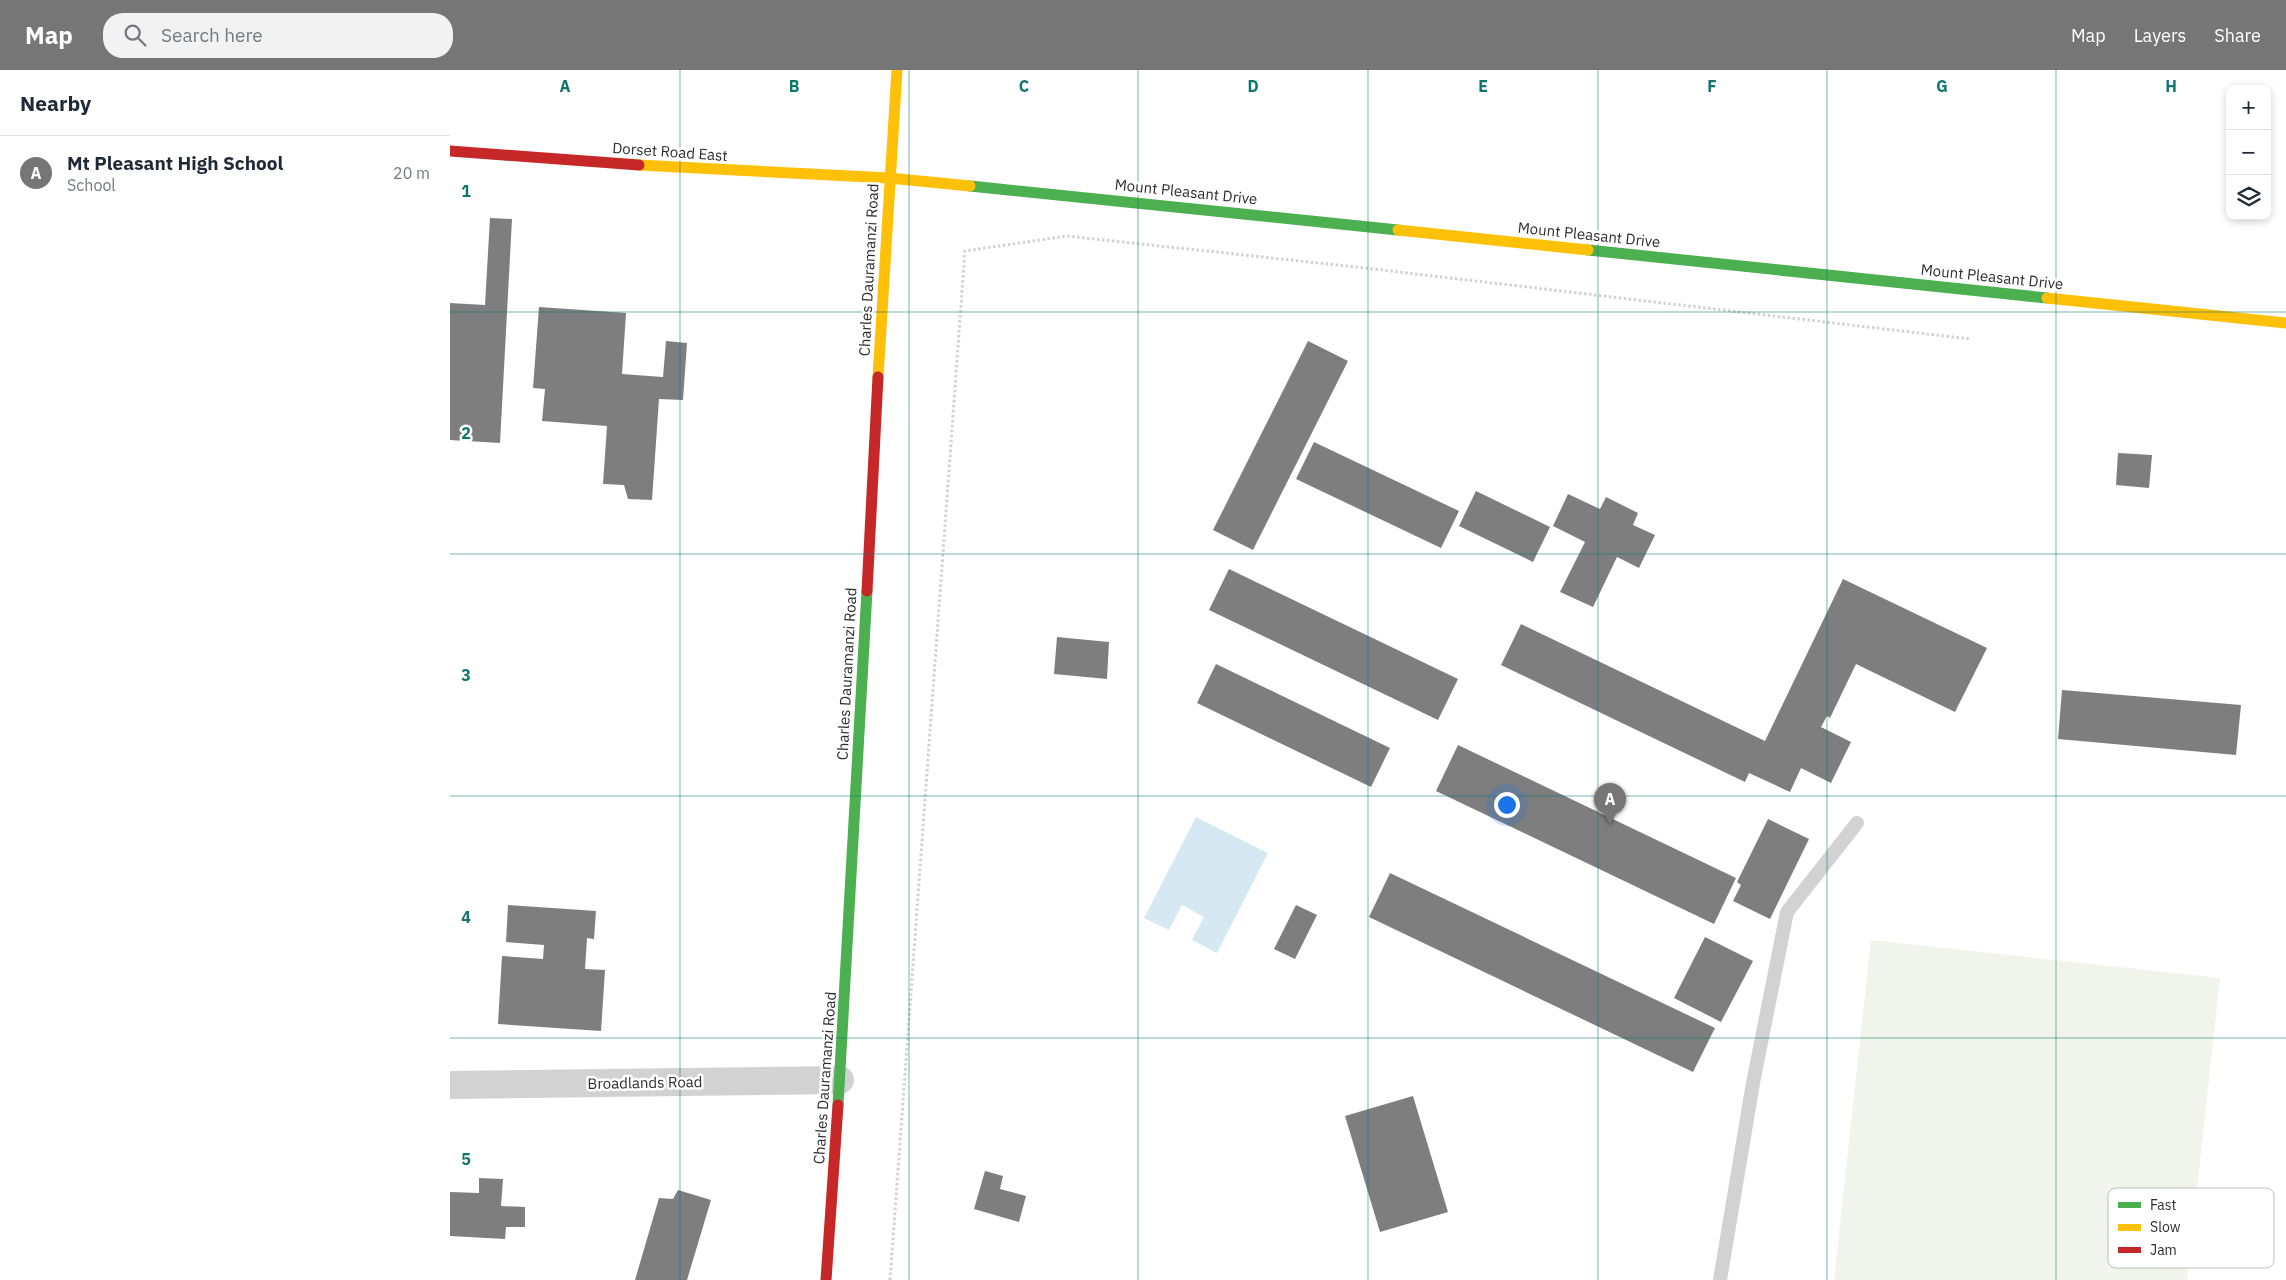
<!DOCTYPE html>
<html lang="en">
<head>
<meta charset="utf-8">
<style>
	:root { --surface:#fff; --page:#f2f2f3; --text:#1f2937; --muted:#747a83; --line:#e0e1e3; --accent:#767676 }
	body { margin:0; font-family:"IBM Plex Sans",sans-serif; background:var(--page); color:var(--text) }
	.controls { position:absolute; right:15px; top:15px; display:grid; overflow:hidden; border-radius:10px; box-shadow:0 2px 8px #0003 }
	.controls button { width:45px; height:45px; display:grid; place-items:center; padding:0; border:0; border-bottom:1px solid var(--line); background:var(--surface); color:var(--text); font:25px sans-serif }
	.you { position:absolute; left:1056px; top:734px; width:18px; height:18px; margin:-12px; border:4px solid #fff; border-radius:50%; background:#1a73e8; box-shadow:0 0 0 8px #1a73e833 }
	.badge { display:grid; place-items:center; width:32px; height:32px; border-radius:50%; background:var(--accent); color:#fff; font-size:16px; font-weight:700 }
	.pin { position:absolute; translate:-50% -41px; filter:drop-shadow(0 1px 2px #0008) }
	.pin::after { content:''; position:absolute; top:26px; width:18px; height:15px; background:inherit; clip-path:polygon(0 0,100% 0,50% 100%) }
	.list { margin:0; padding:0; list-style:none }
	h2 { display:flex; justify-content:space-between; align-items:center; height:65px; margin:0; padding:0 20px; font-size:21px }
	h2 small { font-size:16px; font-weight:400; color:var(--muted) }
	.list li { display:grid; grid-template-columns:32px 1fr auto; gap:15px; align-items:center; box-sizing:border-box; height:75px; padding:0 20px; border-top:1px solid var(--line) }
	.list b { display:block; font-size:19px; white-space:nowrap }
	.list p { margin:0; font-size:16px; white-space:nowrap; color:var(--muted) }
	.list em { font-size:16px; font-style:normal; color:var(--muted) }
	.icon { flex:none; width:28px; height:28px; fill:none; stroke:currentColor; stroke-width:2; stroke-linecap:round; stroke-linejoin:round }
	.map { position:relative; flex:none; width:1836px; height:1210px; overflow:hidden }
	header { display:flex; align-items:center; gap:30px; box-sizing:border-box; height:70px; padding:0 25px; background:var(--accent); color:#fff }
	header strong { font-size:24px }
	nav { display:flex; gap:28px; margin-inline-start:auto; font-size:18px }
	.search { width:350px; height:45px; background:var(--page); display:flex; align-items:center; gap:12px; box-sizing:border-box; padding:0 18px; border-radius:20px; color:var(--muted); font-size:19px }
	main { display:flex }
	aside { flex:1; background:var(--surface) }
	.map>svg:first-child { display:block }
	.green { fill:#f0f4eb }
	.water { fill:#d6e9f2 }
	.building { fill:#7e7e7e }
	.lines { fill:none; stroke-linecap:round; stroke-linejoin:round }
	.path { stroke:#d2d2d2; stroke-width:3; stroke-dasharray:2.5 2.5; stroke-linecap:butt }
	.lane { stroke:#d2d2d2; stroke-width:14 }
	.street { stroke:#d2d2d2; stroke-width:28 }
	.fast { stroke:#4caf50; stroke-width:11 }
	.slow { stroke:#ffc107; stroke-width:11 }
	.jam { stroke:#c62828; stroke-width:11 }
	.grid { fill:none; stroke:#0f766e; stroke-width:1; stroke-opacity:0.55 }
	.labels { text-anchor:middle; stroke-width:5; stroke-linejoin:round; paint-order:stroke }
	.street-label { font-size:15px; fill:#2d2d2d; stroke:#fff }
	.key { fill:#fff; stroke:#c0c0c0; stroke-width:1 }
	.key-label { font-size:14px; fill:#2d2d2d }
	.grid-label { font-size:16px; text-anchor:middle; font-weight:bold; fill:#0f766e; stroke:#fff; stroke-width:5; stroke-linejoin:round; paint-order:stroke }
</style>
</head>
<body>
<header>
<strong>Map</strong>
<div class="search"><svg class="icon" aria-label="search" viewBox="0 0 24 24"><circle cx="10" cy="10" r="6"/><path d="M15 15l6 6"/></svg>Search here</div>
<nav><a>Map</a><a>Layers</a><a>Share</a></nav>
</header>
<main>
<aside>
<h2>Nearby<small></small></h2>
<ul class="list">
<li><span class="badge">A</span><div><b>Mt Pleasant High School</b><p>School</p></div><em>20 m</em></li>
</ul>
</aside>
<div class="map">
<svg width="1836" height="1210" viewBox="0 0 1836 1210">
	<rect width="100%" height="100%" fill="#fff"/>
	<path class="green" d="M 1421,870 L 1770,908 L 1737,1210 L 1384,1210 Z"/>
	<path class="water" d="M 746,747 L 818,783 L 767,883 L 742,870 L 754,847 L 732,835 L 719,860 L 694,848 Z"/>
	<g class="building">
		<path d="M 40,148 L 62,149 L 50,373 L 0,370 L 0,233 L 35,235 Z"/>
		<path d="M 89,237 L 176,243 L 172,304 L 213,307 L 216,271 L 237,273 L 233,330 L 209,329 L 202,430 L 178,429 L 174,415 L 153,414 L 157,356 L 92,351 L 95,319 L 83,318 Z"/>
		<path d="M 858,271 L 898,291 L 803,480 L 763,460 Z"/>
		<path d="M 864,372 L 1009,441 L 991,478 L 846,409 Z"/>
		<path d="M 1668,383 L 1702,385 L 1699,418 L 1666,415 Z"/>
		<path d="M 1026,421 L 1100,457 L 1083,492 L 1009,456 Z"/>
		<path d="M 1118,424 L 1150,439 L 1156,427 L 1188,443 L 1183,455 L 1205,465 L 1189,498 L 1167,487 L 1143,537 L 1110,522 L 1135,472 L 1103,456 Z"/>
		<path d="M 779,499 L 1008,609 L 988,650 L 759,540 Z"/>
		<path d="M 1393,509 L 1537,578 L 1505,642 L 1406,594 L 1380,648 L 1377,646 L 1371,657 L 1401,672 L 1381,713 L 1351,698 L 1340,722 L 1299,703 L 1295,712 L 1051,595 L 1071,554 L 1315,671 Z"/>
		<path d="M 607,567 L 659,572 L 657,609 L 604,604 Z"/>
		<path d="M 766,594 L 940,678 L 921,717 L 747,633 Z"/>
		<path d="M 1612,620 L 1791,635 L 1786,685 L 1608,669 Z"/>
		<path d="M 1008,675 L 1286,808 L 1264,854 L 986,721 Z"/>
		<path d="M 1318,749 L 1359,769 L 1320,849 L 1283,831 L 1291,815 L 1287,812 Z"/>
		<path d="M 940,803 L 1265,958 L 1243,1002 L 919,847 Z"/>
		<path d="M 58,835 L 146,841 L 144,869 L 137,868 L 135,899 L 155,900 L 151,961 L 48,954 L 52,886 L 93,889 L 94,875 L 56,872 Z"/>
		<path d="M 846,835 L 867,845 L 845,889 L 824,879 Z"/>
		<path d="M 1255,867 L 1303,891 L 1271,952 L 1224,928 Z"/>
		<path d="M 963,1026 L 998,1142 L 930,1162 L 895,1046 Z"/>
		<path d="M 535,1101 L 553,1106 L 550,1119 L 576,1126 L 569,1152 L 524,1139 Z"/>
		<path d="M 29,1108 L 53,1109 L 51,1136 L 75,1137 L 75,1157 L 56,1157 L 55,1169 L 0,1166 L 0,1122 L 29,1123 Z"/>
		<path d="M 228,1120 L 261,1130 L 237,1210 L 185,1210 L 209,1128 L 223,1129 Z"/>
	</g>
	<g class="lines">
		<path class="path" d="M 440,1210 L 515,181 L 617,166 L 915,198 L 1520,269"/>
		<path class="lane" d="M 1270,1210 L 1303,1013 L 1337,842 L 1407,753"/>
		<path class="street" d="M 0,1015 L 390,1010"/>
		<g class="fast">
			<path d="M 520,116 L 948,160"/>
			<path d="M 1138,180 L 1597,228"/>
			<path d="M 388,1035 L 417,521"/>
		</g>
		<g class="slow">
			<path d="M 189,95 L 439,108 L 520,116"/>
			<path d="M 948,160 L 1138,180"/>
			<path d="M 1597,228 L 1836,253"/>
			<path d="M 428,307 L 447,0"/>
		</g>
		<g class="jam">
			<path d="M 0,81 L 189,95"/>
			<path d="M 417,521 L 428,307"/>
			<path d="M 376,1210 L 388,1035"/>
		</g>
	</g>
	<path class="grid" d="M 230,0 L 230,1210M 459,0 L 459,1210M 688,0 L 688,1210M 918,0 L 918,1210M 1148,0 L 1148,1210M 1377,0 L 1377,1210M 1606,0 L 1606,1210M 0,242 L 1836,242M 0,484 L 1836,484M 0,726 L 1836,726M 0,968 L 1836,968"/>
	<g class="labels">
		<g class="street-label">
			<text transform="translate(220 82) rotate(4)" y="5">Dorset Road East</text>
			<text transform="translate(736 122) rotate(6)" y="5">Mount Pleasant Drive</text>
			<text transform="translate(1139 165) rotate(6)" y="5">Mount Pleasant Drive</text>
			<text transform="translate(419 200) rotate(-87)" y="5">Charles Dauramanzi Road</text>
			<text transform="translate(1542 207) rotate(6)" y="5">Mount Pleasant Drive</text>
			<text transform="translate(397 604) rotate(-87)" y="5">Charles Dauramanzi Road</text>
			<text transform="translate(375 1008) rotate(-86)" y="5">Charles Dauramanzi Road</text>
			<text transform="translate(195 1013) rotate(-1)" y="5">Broadlands Road</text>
		</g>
	</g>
	<rect x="1658" y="1118" width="166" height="80" rx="8" class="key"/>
	<rect x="1668" y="1132" width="23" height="6" fill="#4caf50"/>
	<rect x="1668" y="1154" width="23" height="7" fill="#ffc107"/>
	<rect x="1668" y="1177" width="23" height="6" fill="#c62828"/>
	<g class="key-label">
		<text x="1700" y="1140">Fast</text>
		<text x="1700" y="1162">Slow</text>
		<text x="1700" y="1185">Jam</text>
	</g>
	<g class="grid-label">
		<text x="115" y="22">A</text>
		<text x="344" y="22">B</text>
		<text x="574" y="22">C</text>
		<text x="803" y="22">D</text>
		<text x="1033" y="22">E</text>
		<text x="1262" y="22">F</text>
		<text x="1492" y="22">G</text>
		<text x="1721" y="22">H</text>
		<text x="16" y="127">1</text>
		<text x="16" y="369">2</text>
		<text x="16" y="611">3</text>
		<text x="16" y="853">4</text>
		<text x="16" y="1095">5</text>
	</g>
</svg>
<div class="controls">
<button>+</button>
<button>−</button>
<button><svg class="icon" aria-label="layers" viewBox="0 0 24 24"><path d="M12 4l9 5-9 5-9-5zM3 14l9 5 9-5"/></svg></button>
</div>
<div class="you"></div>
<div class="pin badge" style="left:1160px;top:754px">A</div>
</div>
</main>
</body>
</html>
